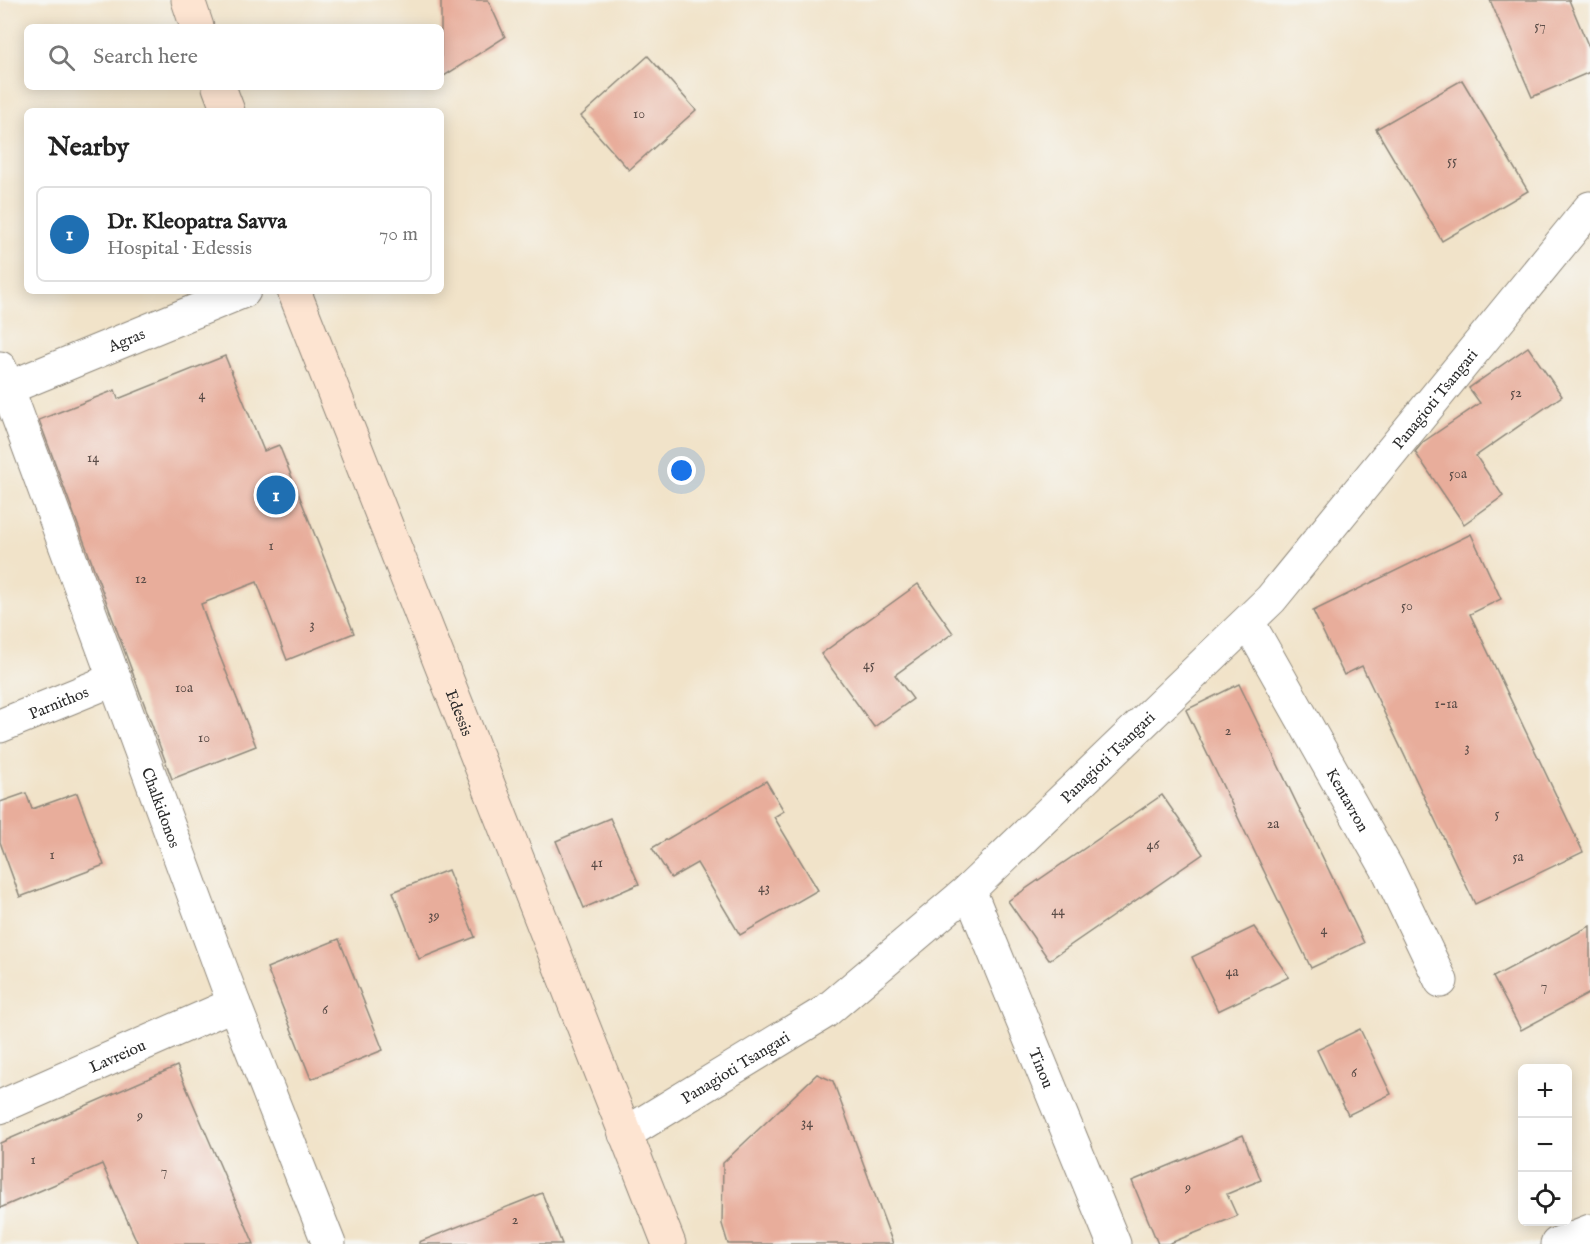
<!DOCTYPE html>
<html lang="en">
<head>
<meta charset="utf-8">
<style>
	:root { --surface:#fff; --page:#f6f6f6; --text:#222; --muted:#767676; --line:#e0e0e0; --accent:#1f6fb2 }
	body { margin:0; font-family:"IM FELL English",serif; background:var(--page); color:var(--text) }
	.controls { position:absolute; right:18px; bottom:18px; display:grid; overflow:hidden; border-radius:9px; box-shadow:0 3px 15px #0003 }
	.controls button { width:54px; height:54px; display:grid; place-items:center; padding:0; border:0; border-bottom:2px solid var(--line); background:var(--surface); color:var(--text); font:30px sans-serif }
	.you { position:absolute; left:682px; top:471px; width:21px; height:21px; margin:-15px; border:4px solid #fff; border-radius:50%; background:#1a73e8; box-shadow:0 0 0 9px #1a73e833 }
	.badge { display:grid; place-items:center; width:39px; height:39px; border-radius:50%; background:var(--accent); color:#fff; font-size:20px; font-weight:700 }
	.pin { position:absolute; translate:-50% -50%; border:3px solid #fff; box-shadow:0 2px 6px #0006 }
	.list { margin:0; padding:0; list-style:none }
	h2 { display:flex; justify-content:space-between; align-items:center; height:78px; margin:0; padding:0 24px; font-size:26px }
	h2 small { font-size:20px; font-weight:400; color:var(--muted) }
	.list li { display:grid; grid-template-columns:39px 1fr auto; gap:18px; align-items:center; box-sizing:border-box; height:96px; margin:0 12px 12px; padding:0 12px; border:2px solid var(--line); border-radius:9px }
	.list b { display:block; font-size:22px; white-space:nowrap }
	.list p { margin:0; font-size:20px; white-space:nowrap; color:var(--muted) }
	.list em { font-size:20px; font-style:normal; color:var(--muted) }
	.icon { flex:none; width:33px; height:33px; fill:none; stroke:currentColor; stroke-width:2; stroke-linecap:round; stroke-linejoin:round }
	.map { position:relative; flex:none; width:1590px; height:1244px; overflow:hidden }
	.search { position:absolute; background:var(--surface); box-shadow:0 3px 15px #0003; left:24px; top:24px; width:420px; height:66px; display:flex; align-items:center; gap:15px; box-sizing:border-box; padding:0 21px; border-radius:9px; color:var(--muted); font-size:22px }
	.panel { position:absolute; background:var(--surface); box-shadow:0 3px 15px #0003; left:24px; top:108px; width:420px; height:186px; border-radius:9px }
	.map>svg:first-child { display:block }
	.building { fill:#e8ad9b }
	.lines { fill:none; stroke-linecap:round; stroke-linejoin:round }
	.minor-casing { stroke:#8e877a; stroke-width:35 }
	.tertiary-casing { stroke:#8e877a; stroke-width:35 }
	.secondary-casing { stroke:#8e877a; stroke-width:35 }
	.minor { stroke:#fff; stroke-width:33 }
	.tertiary { stroke:#fff; stroke-width:33 }
	.secondary { stroke:#fde4d1; stroke-width:33 }
	.labels { text-anchor:middle; stroke-width:4.5; stroke-linejoin:round; paint-order:stroke }
	.number-label { font-size:14px; fill:#5a4c47 }
	.street-label { font-size:16px; fill:#2b2b2b; stroke:#f6f6f2 }
</style>
</head>
<body>
<div class="map">
<svg width="1590" height="1244" viewBox="0 0 1590 1244">
	<rect width="100%" height="100%" fill="#f6f6f2"/>
	<filter id="ink" filterUnits="userSpaceOnUse"><feTurbulence type="fractalNoise" baseFrequency=".0167" numOctaves="2"/><feDisplacementMap in="SourceGraphic" scale="12" xChannelSelector="R" yChannelSelector="G"/><feConvolveMatrix kernelMatrix="1 2 1 2 8 2 1 2 1" color-interpolation-filters="sRGB"/></filter>
	<filter id="wash" filterUnits="userSpaceOnUse"><feTurbulence type="fractalNoise" baseFrequency=".008" numOctaves="4" result="noise"/><feDisplacementMap in="SourceGraphic" scale="24" xChannelSelector="R" yChannelSelector="G"/><feGaussianBlur stdDeviation="1.35" result="paint"/><feColorMatrix in="noise" values="0 0 0 0 0 0 0 0 0 0 0 0 0 0 0 0 0 1.4 0 .05"/><feComposite in="paint" operator="in"/></filter>
	<g filter="url(#wash)">
		<rect width="100%" height="100%" fill="#f1e3c9"/>
		<g id="blocks">
			<g class="building">
				<path d="M 441,0 L 488,0 L 505,37 L 441,78 Z"/>
				<path d="M 1490,0 L 1569,0 L 1590,50 L 1590,72 L 1532,97 Z"/>
				<path d="M 648,56 L 696,110 L 629,170 L 581,116 Z"/>
				<path d="M 1462,80 L 1528,191 L 1442,241 L 1376,129 Z"/>
				<path d="M 1528,347 L 1562,396 L 1476,456 L 1503,496 L 1464,524 L 1415,452 L 1423,442 L 1480,403 L 1469,388 Z"/>
				<path d="M 225,356 L 264,451 L 279,445 L 354,633 L 287,660 L 257,582 L 201,604 L 213,639 L 256,746 L 172,779 L 39,420 L 115,390 L 118,399 Z"/>
				<path d="M 1471,534 L 1501,599 L 1470,614 L 1583,852 L 1475,904 L 1362,666 L 1344,675 L 1313,611 Z"/>
				<path d="M 918,584 L 953,633 L 895,675 L 913,699 L 874,727 L 821,654 Z"/>
				<path d="M 1239,684 L 1364,943 L 1311,968 L 1186,710 Z"/>
				<path d="M 766,781 L 784,811 L 774,817 L 818,890 L 740,935 L 697,863 L 671,878 L 652,848 Z"/>
				<path d="M 26,793 L 32,809 L 77,793 L 104,865 L 20,897 L 0,842 L 0,802 Z"/>
				<path d="M 1162,795 L 1203,854 L 1049,960 L 1008,901 Z"/>
				<path d="M 610,818 L 639,884 L 584,908 L 556,841 Z"/>
				<path d="M 448,870 L 475,937 L 419,959 L 393,892 Z"/>
				<path d="M 1590,926 L 1590,993 L 1521,1030 L 1493,977 Z"/>
				<path d="M 1254,927 L 1289,977 L 1218,1011 L 1192,957 Z"/>
				<path d="M 339,939 L 383,1050 L 311,1079 L 267,968 Z"/>
				<path d="M 1360,1029 L 1391,1094 L 1348,1115 L 1317,1050 Z"/>
				<path d="M 177,1066 L 254,1244 L 138,1244 L 102,1164 L 0,1208 L 0,1143 Z"/>
				<path d="M 817,1074 L 833,1081 L 893,1244 L 728,1244 L 722,1224 L 723,1163 Z"/>
				<path d="M 1243,1135 L 1261,1180 L 1227,1194 L 1237,1216 L 1168,1244 L 1158,1244 L 1132,1181 Z"/>
				<path d="M 542,1193 L 562,1244 L 419,1244 L 419,1242 Z"/>
			</g>
		</g>
	</g>
	<g filter="url(#ink)">
		<use href="#blocks" fill-opacity="0" stroke="#8e877a" stroke-width="1.5"/>
		<g class="lines">
			<g class="minor-casing">
				<g id="minor">
					<path id="s1" d="M 0,368 L 234,1004 L 329,1244"/>
					<path id="s2" d="M 8,388 L 244,291"/>
					<path id="s3" d="M 1248,622 L 1389,872 L 1441,981"/>
					<path id="s4" d="M 0,726 L 115,679"/>
					<path id="s5" d="M 969,890 L 1114,1244"/>
					<path id="s6" d="M 0,1107 L 234,1004"/>
					<path d="M 1557,1244 L 1590,1231"/>
				</g>
			</g>
			<g class="tertiary-casing">
				<g id="tertiary">
					<path id="s7" d="M 625,1134 L 825,1012 L 969,890 L 1271,599 L 1590,208"/>
				</g>
			</g>
			<g class="secondary-casing">
				<g id="secondary">
					<path d="M 188,0 L 197,27"/>
					<path d="M 219,87 L 228,111"/>
					<path id="s8" d="M 294,291 L 669,1244"/>
				</g>
			</g>
			<use href="#minor" class="minor"/>
			<use href="#tertiary" class="tertiary"/>
			<use href="#secondary" class="secondary"/>
		</g>
	</g>
	<g class="labels">
		<g class="number-label">
			<text x="1540" y="30">57</text>
			<text x="639" y="118">10</text>
			<text x="1452" y="165">55</text>
			<text x="1516" y="397">52</text>
			<text x="202" y="399">4</text>
			<text x="93" y="462">14</text>
			<text x="1458" y="478">50a</text>
			<text x="271" y="550">1</text>
			<text x="141" y="583">12</text>
			<text x="1407" y="610">50</text>
			<text x="312" y="629">3</text>
			<text x="869" y="669">45</text>
			<text x="184" y="692">10a</text>
			<text x="1446" y="708">1-1a</text>
			<text x="1228" y="735">2</text>
			<text x="204" y="742">10</text>
			<text x="1467" y="752">3</text>
			<text x="1497" y="818">5</text>
			<text x="1273" y="828">2a</text>
			<text x="1153" y="849">46</text>
			<text x="52" y="859">1</text>
			<text x="1518" y="861">5a</text>
			<text x="597" y="867">41</text>
			<text x="764" y="892">43</text>
			<text x="1058" y="915">44</text>
			<text x="434" y="920">39</text>
			<text x="1324" y="934">4</text>
			<text x="1232" y="976">4a</text>
			<text x="1544" y="990">7</text>
			<text x="325" y="1014">6</text>
			<text x="1354" y="1077">6</text>
			<text x="140" y="1120">9</text>
			<text x="807" y="1127">34</text>
			<text x="33" y="1164">1</text>
			<text x="164" y="1175">7</text>
			<text x="1188" y="1192">9</text>
			<text x="515" y="1224">2</text>
		</g>
		<g class="street-label">
			<text dy="6" stroke="none"><textPath href="#s2" startOffset="128">Agras</textPath></text>
			<text dy="6" stroke="none"><textPath href="#s7" startOffset="1101">Panagioti Tsangari</textPath></text>
			<text dy="6" stroke="none"><textPath href="#s4" startOffset="63">Parnithos</textPath></text>
			<text dy="6" stroke="none"><textPath href="#s8" startOffset="453">Edessis</textPath></text>
			<text dy="6" stroke="none"><textPath href="#s7" startOffset="615">Panagioti Tsangari</textPath></text>
			<text dy="6" stroke="none"><textPath href="#s3" startOffset="204">Kentavron</textPath></text>
			<text dy="6" stroke="none"><textPath href="#s1" startOffset="468">Chalkidonos</textPath></text>
			<text dy="6" stroke="none"><textPath href="#s6" startOffset="128">Lavreiou</textPath></text>
			<text dy="6" stroke="none"><textPath href="#s7" startOffset="129">Panagioti Tsangari</textPath></text>
			<text dy="6" stroke="none"><textPath href="#s5" startOffset="192">Tinou</textPath></text>
		</g>
	</g>
</svg>
<div class="controls">
<button>+</button>
<button>−</button>
<button><svg class="icon" aria-label="locate" viewBox="0 0 24 24"><circle cx="12" cy="12" r="6"/><path d="M12 2v4M12 18v4M2 12h4M18 12h4"/></svg></button>
</div>
<div class="you"></div>
<div class="pin badge" style="left:276px;top:495px">1</div>
<div class="search"><svg class="icon" aria-label="search" viewBox="0 0 24 24"><circle cx="10" cy="10" r="6"/><path d="M15 15l6 6"/></svg>Search here</div>
<section class="panel">
<h2>Nearby<small></small></h2>
<ul class="list">
<li><span class="badge">1</span><div><b>Dr. Kleopatra Savva</b><p>Hospital · Edessis</p></div><em>70 m</em></li>
</ul>
</section>
</div>
</body>
</html>
